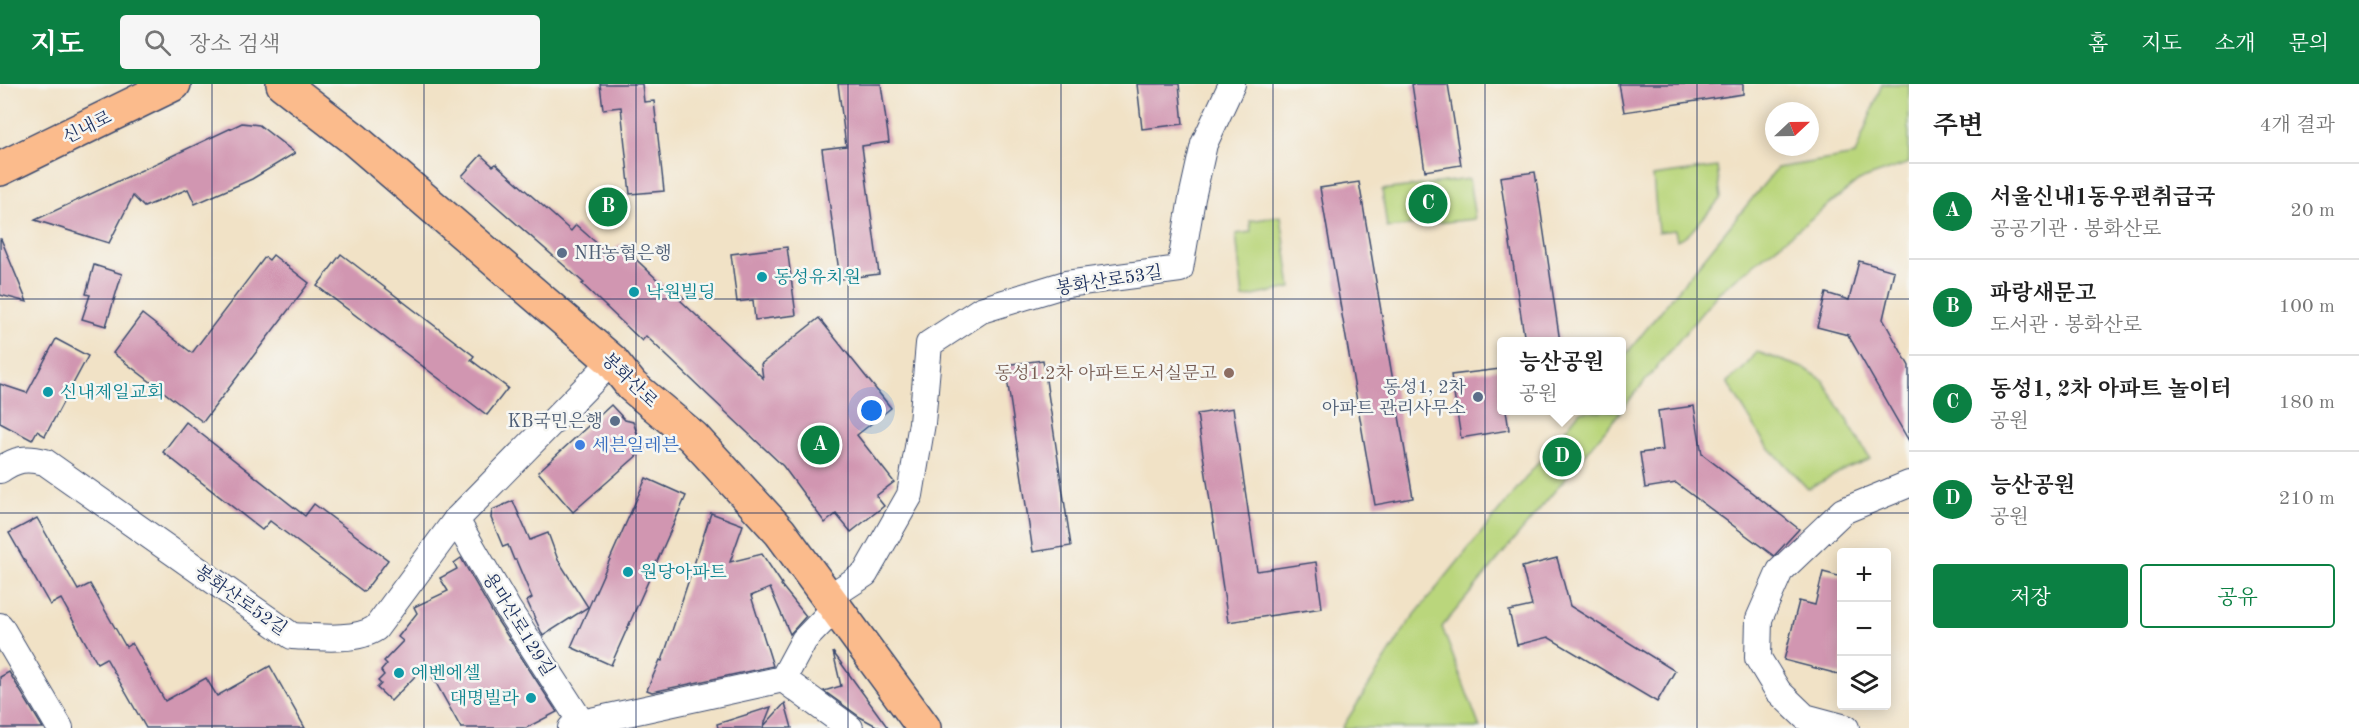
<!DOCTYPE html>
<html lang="ko">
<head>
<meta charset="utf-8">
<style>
	:root { --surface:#fff; --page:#f6f6f6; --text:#222; --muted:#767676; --line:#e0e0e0; --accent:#0b8043 }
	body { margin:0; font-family:"Old Standard TT","Noto Serif KR",serif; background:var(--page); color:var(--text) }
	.controls { position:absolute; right:18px; bottom:18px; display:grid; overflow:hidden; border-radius:6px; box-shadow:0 3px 15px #0003 }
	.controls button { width:54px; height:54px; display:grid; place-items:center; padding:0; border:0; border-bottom:2px solid var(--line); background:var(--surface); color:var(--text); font:30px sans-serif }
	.compass { position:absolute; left:1765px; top:18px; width:54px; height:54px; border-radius:50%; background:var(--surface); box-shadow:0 3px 15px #0003; rotate:68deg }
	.you { position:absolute; left:872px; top:327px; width:21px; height:21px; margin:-15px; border:4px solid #fff; border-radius:50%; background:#1a73e8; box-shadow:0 0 0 9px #1a73e833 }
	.badge { display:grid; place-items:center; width:39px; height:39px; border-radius:50%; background:var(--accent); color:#fff; font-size:20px; font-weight:700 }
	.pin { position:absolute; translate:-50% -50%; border:3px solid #fff; box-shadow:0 2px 6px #0006 }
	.popup { position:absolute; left:1497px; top:253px; width:129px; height:78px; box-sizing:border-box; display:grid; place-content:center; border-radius:6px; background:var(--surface); filter:drop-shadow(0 2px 4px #0005); font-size:20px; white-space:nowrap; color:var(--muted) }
	.popup b { font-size:22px; color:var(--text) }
	.popup::after { content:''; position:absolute; left:50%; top:100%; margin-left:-12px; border:12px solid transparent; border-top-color:var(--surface) }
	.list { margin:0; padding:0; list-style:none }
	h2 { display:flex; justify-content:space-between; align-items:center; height:78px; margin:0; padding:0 24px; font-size:26px }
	h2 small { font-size:20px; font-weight:400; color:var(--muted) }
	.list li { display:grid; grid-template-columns:39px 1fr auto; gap:18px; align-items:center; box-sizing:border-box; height:96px; padding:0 24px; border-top:2px solid var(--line) }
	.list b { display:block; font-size:22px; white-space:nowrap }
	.list p { margin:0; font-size:20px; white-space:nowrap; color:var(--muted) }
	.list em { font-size:20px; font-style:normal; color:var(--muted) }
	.actions { display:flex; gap:12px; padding:18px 24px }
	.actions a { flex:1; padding:14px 0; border:2px solid var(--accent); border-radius:6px; text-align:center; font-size:21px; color:var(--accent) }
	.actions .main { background:var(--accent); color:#fff }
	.icon { flex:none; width:33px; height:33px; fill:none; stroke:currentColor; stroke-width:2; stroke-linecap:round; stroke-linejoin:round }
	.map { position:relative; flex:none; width:1909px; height:644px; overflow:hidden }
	header { display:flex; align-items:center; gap:36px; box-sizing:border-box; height:84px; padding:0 30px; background:var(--accent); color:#fff }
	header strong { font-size:28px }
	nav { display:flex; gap:33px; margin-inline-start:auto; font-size:21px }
	.search { width:420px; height:54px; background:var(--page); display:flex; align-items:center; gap:15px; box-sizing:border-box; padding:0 21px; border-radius:6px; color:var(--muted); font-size:22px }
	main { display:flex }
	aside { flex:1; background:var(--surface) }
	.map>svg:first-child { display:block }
	.green { fill:#bad67b; stroke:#6a826c; stroke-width:1.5 }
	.building { fill:#d196b1 }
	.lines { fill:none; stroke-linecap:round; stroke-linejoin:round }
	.minor-casing { stroke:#3b4a6e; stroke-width:28 }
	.major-casing { stroke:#3b4a6e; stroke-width:36 }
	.minor { stroke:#fff; stroke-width:26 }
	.major { stroke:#fbbb8c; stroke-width:33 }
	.grid { fill:none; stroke:#1b2f5e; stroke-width:1.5; stroke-opacity:0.55 }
	.service-dot { fill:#5c6f8a; stroke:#f6f6f2; stroke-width:2 }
	.culture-dot { fill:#0f9aa8; stroke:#f6f6f2; stroke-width:2 }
	.education-dot { fill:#8d6e63; stroke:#f6f6f2; stroke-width:2 }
	.shop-dot { fill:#3f7fe0; stroke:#f6f6f2; stroke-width:2 }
	.labels { text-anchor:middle; stroke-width:5; stroke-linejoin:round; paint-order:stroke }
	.street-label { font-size:18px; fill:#1b2f5e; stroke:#f6f6f2 }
	.service-label { font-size:18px; fill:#4e5e75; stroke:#f6f6f2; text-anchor:end }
	.culture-label { font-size:18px; fill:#0d838f; stroke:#f6f6f2; text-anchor:start }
	.education-label { font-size:18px; fill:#785e54; stroke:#f6f6f2; text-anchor:end }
	.shop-label { font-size:18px; fill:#366cbe; stroke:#f6f6f2; text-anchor:start }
</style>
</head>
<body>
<header>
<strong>지도</strong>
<div class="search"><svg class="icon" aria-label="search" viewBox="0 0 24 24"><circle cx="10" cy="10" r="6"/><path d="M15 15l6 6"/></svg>장소 검색</div>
<nav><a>홈</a><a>지도</a><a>소개</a><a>문의</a></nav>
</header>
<main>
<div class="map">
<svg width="1909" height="644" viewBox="0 0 1909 644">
	<rect width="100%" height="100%" fill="#f6f6f2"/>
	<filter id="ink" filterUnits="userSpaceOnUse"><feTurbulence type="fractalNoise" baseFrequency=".0167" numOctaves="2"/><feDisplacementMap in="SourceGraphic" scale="12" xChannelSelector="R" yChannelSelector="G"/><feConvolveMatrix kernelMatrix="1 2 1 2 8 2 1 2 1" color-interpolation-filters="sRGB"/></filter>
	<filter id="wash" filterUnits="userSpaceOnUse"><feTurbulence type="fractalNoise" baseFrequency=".008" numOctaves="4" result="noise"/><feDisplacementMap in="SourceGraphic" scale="24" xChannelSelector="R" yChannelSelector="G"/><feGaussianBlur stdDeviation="1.35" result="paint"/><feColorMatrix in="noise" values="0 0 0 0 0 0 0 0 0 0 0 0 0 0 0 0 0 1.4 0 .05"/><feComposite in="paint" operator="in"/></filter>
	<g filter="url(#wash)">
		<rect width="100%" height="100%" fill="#f1e2c6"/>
		<g class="green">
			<path d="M 1882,0 L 1909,0 L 1909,79 L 1860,96 L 1719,208 L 1622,325 L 1622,275 L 1777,84 L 1855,71 Z"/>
			<path d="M 1717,83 L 1721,114 L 1689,150 L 1677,156 L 1675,146 L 1658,148 L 1653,92 Z"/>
			<path d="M 1469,95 L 1475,135 L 1387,144 L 1382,106 Z"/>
			<path d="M 1281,132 L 1291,204 L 1243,214 L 1236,150 L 1251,148 L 1250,137 Z"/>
			<path d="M 1757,268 L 1806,285 L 1823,296 L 1870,375 L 1847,384 L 1808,405 L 1764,358 L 1727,298 L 1743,285 Z"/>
			<path d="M 1580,327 L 1621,327 L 1442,543 L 1480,644 L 1342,644 L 1409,538 Z"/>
		</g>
		<g id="blocks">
			<g class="building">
				<path d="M 600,0 L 642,0 L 644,18 L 654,17 L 664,107 L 630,110 L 621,23 L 603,25 Z"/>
				<path d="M 838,0 L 881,0 L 889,58 L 862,62 L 879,190 L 840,195 L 822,65 L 846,62 Z"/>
				<path d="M 1137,0 L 1179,0 L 1183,40 L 1142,45 Z"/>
				<path d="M 1412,0 L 1448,0 L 1461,81 L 1425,87 Z"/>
				<path d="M 1619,0 L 1743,0 L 1743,10 L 1624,28 Z"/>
				<path d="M 242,39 L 259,41 L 295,69 L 252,95 L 195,120 L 188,105 L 144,123 L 133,112 L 109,159 L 35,136 Z"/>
				<path d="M 481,71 L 493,82 L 496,80 L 571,147 L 576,141 L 610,171 L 620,160 L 664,202 L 667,199 L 683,213 L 680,216 L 763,294 L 761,280 L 819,234 L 891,324 L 857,351 L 894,398 L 876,412 L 884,422 L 851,448 L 836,430 L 825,439 L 783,382 L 712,315 L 646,252 L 642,257 L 582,200 L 584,199 L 462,92 Z"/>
				<path d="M 1535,88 L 1560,258 L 1525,258 L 1500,93 Z"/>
				<path d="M 1359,98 L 1413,414 L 1375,421 L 1320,104 Z"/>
				<path d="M 0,155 L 1,155 L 27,218 L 0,211 Z"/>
				<path d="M 787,163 L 796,231 L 755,236 L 753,216 L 737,218 L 731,170 Z"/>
				<path d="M 341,170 L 474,272 L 471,276 L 508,304 L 487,331 L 317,202 Z"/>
				<path d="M 273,171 L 309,199 L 203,338 L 113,269 L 142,230 L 192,269 L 265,173 L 269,176 Z"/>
				<path d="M 1859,177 L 1894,187 L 1883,235 L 1909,282 L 1909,357 L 1848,251 L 1817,243 L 1826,209 L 1849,216 Z"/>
				<path d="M 94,181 L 122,190 L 106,242 L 82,235 L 90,211 L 86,210 Z"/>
				<path d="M 56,255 L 88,272 L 45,352 L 37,347 L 32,356 L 0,339 L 0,300 L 27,309 Z"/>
				<path d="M 1043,276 L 1071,462 L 1033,468 L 1005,281 Z"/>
				<path d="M 1500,285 L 1502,327 L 1506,327 L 1509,346 L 1461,354 L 1451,291 Z"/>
				<path d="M 611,321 L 625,336 L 633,338 L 637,349 L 648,362 L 573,428 L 538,388 Z"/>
				<path d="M 1694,322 L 1702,370 L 1799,445 L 1774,472 L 1676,399 L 1645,404 L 1640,369 L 1663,366 L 1658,327 Z"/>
				<path d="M 1233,324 L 1257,487 L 1316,478 L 1322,524 L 1228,538 L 1197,330 Z"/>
				<path d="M 186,338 L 305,432 L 314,420 L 388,476 L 364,508 L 270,437 L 262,446 L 163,368 Z"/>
				<path d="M 646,394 L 686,412 L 611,581 L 571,563 Z"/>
				<path d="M 513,417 L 530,456 L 548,449 L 558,476 L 588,523 L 543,552 L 527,517 L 532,514 L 516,476 L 514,476 L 508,461 L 503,463 L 491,434 L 492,426 Z"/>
				<path d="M 711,429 L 743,441 L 730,478 L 762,470 L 782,500 L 781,501 L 806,532 L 790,550 L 770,504 L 751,512 L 773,582 L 652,608 L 647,606 L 660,576 L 662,577 Z"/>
				<path d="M 37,434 L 78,506 L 90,500 L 126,563 L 132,559 L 165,617 L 206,594 L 217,612 L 270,582 L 305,644 L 146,644 L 106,574 L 97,579 L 61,515 L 50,521 L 9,449 Z"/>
				<path d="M 461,474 L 495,533 L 557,628 L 526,644 L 461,644 L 426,581 L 391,617 L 377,604 L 381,600 L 378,597 L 384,591 L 381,587 L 387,580 L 384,577 L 403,557 L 398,553 L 417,529 L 414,523 L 448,507 L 440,494 L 457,485 L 454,479 Z"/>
				<path d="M 1557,474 L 1570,522 L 1675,587 L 1657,618 L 1548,553 L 1517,561 L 1509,527 L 1532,522 L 1522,483 Z"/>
				<path d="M 1823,488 L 1842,493 L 1842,591 L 1784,576 L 1799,517 L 1815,521 Z"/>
				<path d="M 833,568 L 888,644 L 880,644 L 860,633 L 824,607 L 841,602 Z"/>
				<path d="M 9,588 L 43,644 L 0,644 L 0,593 Z"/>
				<path d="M 785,619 L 792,644 L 718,644 L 717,640 L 771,623 L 763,643 Z"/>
			</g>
		</g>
	</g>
	<g filter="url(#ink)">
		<use href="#blocks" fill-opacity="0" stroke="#3b4a6e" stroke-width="1.5"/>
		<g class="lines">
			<g class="minor-casing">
				<g id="minor">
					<path d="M 0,386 C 16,375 26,373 45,378 L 292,552 C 315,553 356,558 376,544 L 456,436 L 612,277"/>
					<path d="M 456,436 L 508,525 L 585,644"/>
					<path d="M 828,514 L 865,490 L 910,411 L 922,339 L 929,260 L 981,226 L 1066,200 L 1180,185 L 1192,114 L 1204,60 L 1232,0"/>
					<path d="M 0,542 L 60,644"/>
					<path d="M 783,595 L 850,644"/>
					<path d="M 571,644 L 582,639 L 783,595 L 804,556 L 835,524"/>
					<path d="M 1846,644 L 1805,633 L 1778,607 L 1758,574 L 1759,535 L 1780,487 L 1843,427 L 1909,400"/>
				</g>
			</g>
			<g class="major-casing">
				<g id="major">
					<path d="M 283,0 L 354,55 L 612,277 L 632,302 L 693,353 L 780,448 L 924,644"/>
					<path d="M 0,85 L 174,0"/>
				</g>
			</g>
			<use href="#minor" class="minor"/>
			<use href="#major" class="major"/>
		</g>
	</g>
	<path class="grid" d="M 212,0 L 212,644M 424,0 L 424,644M 636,0 L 636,644M 848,0 L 848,644M 1061,0 L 1061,644M 1273,0 L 1273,644M 1485,0 L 1485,644M 1697,0 L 1697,644M 0,215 L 1909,215M 0,429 L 1909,429"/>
	<g class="service-dot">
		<circle cx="562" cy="169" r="6"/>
		<circle cx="1478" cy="313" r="6"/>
		<circle cx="615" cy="337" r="6"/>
	</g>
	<g class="culture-dot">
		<circle cx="762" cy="193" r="6"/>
		<circle cx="634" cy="208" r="6"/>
		<circle cx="48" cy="308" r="6"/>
		<circle cx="628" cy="488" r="6"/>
		<circle cx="399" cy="589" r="6"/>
		<circle cx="531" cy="614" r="6"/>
	</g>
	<circle class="education-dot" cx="1229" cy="289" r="6"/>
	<circle class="shop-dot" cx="580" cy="361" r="6"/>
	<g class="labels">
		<g class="street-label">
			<text transform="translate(87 43) rotate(-26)" y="6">신내로</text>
			<text transform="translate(1109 196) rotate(-9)" y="6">봉화산로53길</text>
			<text transform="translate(630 296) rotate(44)" y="6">봉화산로</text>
			<text transform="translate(241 516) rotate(35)" y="6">봉화산로52길</text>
			<text transform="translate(519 540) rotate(58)" y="6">용마산로129길</text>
		</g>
		<g class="service-label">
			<text x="574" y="175" text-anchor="start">NH농협은행</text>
			<text x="1466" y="309">동성1, 2차<tspan x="1466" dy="21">아파트 관리사무소</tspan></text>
			<text x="603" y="343">KB국민은행</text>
		</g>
		<g class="culture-label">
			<text x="774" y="199">동성유치원</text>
			<text x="646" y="214">낙원빌딩</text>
			<text x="60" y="314">신내제일교회</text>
			<text x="640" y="494">원당아파트</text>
			<text x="411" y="595">에벤에셀</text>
			<text x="519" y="620" text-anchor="end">대명빌라</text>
		</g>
		<g class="education-label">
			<text x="1217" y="295">동성1.2차 아파트도서실문고</text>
		</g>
		<g class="shop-label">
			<text x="592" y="367">세븐일레븐</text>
		</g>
	</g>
</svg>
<div class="controls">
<button>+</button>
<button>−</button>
<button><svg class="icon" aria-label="layers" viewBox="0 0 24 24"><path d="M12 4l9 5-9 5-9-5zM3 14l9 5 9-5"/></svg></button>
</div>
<svg class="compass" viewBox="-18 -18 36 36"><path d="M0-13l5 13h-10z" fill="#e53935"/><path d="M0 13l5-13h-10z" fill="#767676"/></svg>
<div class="you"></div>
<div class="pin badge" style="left:820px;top:361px">A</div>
<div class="pin badge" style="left:608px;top:123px">B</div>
<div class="pin badge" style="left:1428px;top:120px">C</div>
<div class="pin badge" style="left:1562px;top:373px">D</div>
<div class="popup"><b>능산공원</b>공원</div>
</div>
<aside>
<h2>주변<small>4개 결과</small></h2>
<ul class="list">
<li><span class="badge">A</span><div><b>서울신내1동우편취급국</b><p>공공기관 · 봉화산로</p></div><em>20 m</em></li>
<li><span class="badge">B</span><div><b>파랑새문고</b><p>도서관 · 봉화산로</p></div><em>100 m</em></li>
<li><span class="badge">C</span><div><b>동성1, 2차 아파트 놀이터</b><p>공원</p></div><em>180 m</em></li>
<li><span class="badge">D</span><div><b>능산공원</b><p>공원</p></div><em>210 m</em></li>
</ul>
<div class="actions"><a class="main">저장</a><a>공유</a></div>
</aside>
</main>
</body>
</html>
